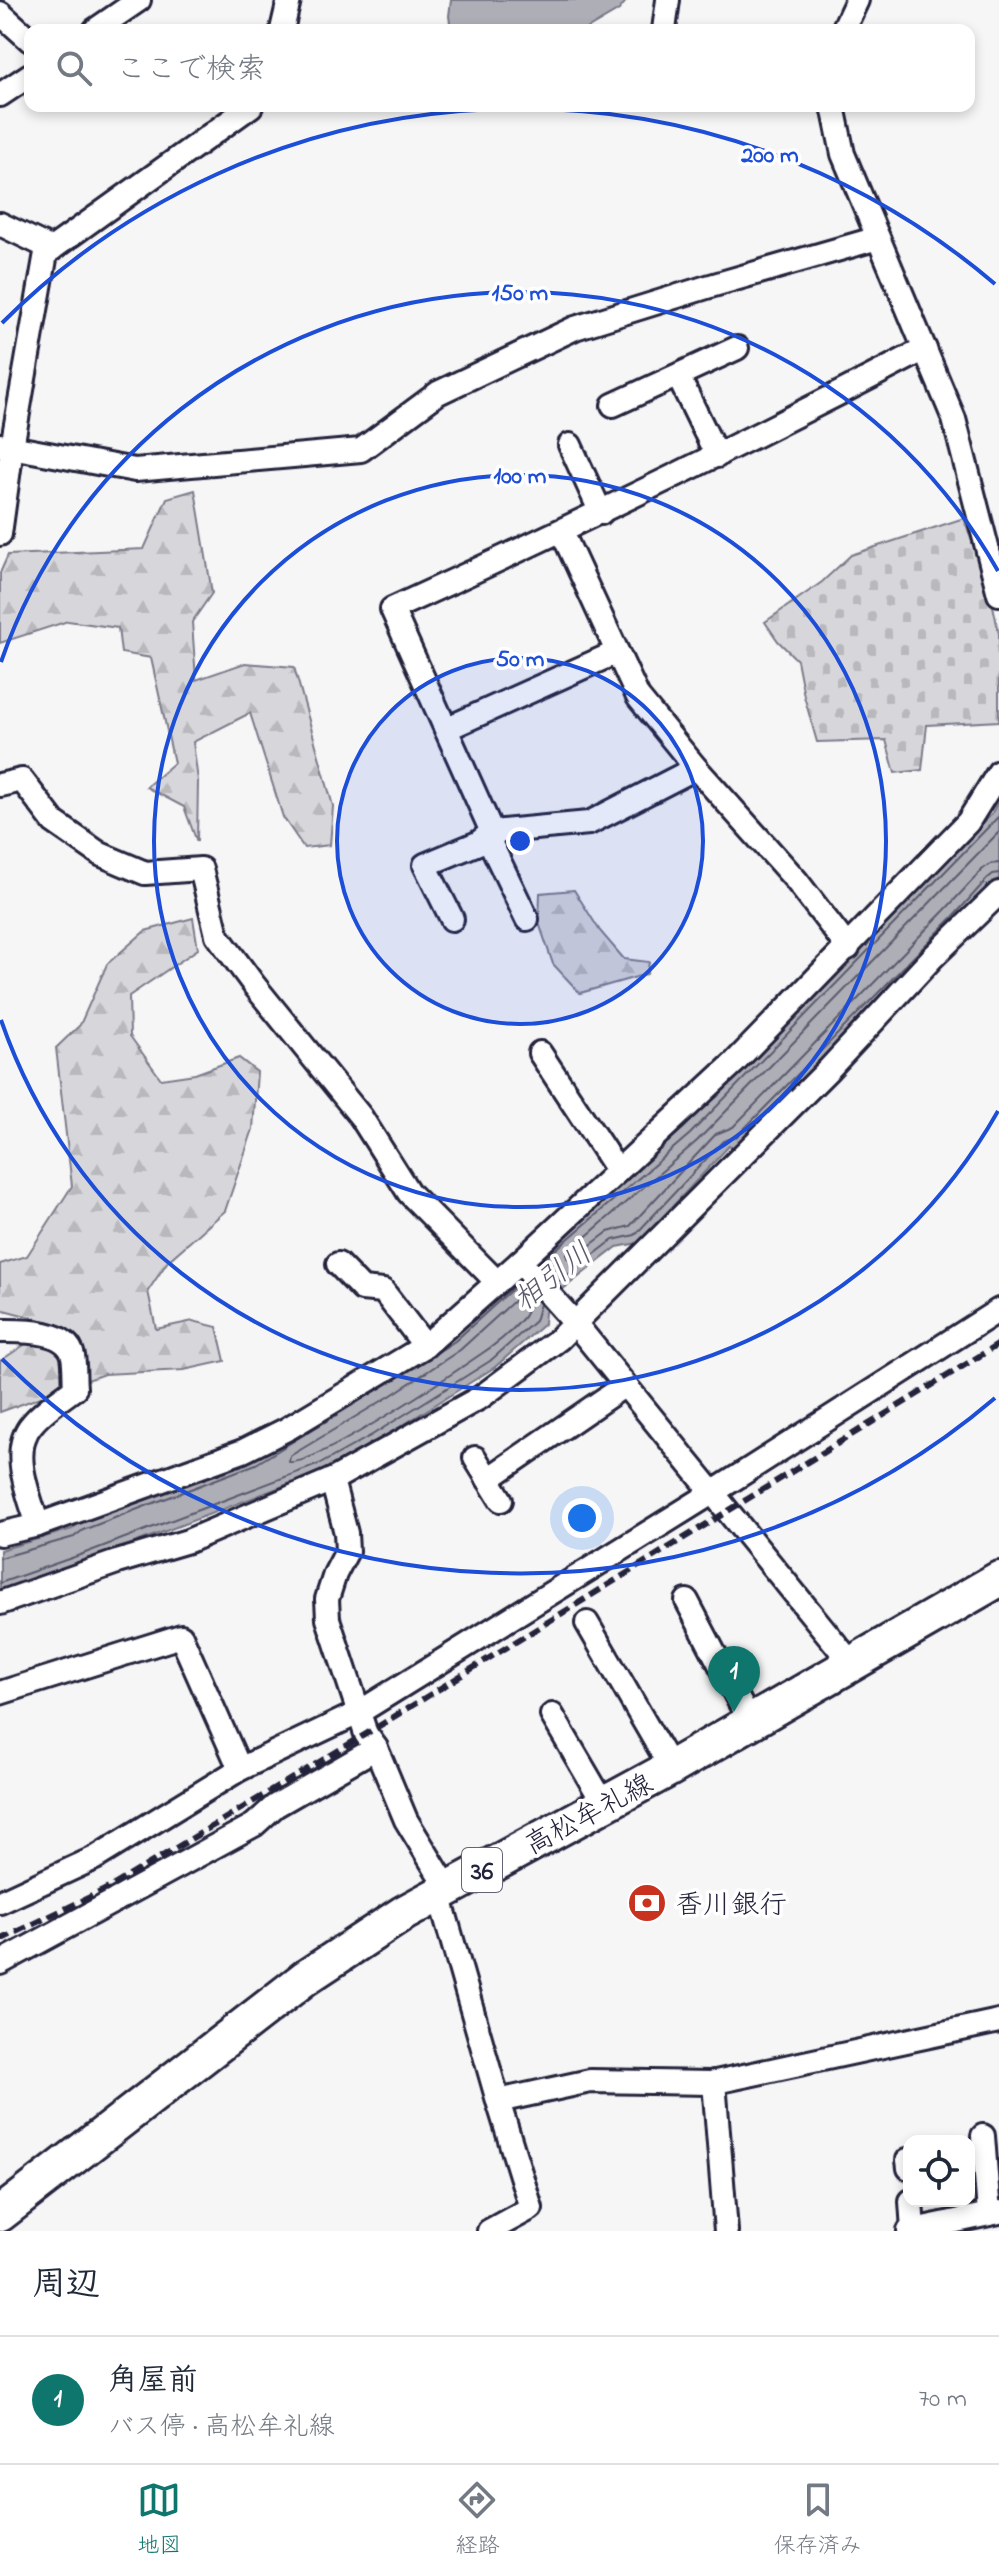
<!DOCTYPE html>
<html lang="ja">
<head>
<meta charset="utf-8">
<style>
	:root { --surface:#fff; --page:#f2f2f3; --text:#1f2937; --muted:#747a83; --line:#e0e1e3; --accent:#0f766e }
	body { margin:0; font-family:"Indie Flower","Klee One",sans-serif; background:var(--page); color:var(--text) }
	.controls { position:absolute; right:24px; bottom:24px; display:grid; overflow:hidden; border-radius:16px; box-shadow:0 4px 12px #0003 }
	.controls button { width:72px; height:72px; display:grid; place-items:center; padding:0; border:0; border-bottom:2px solid var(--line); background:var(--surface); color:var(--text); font:40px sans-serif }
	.you { position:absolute; left:582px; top:1518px; width:28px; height:28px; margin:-20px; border:6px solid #fff; border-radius:50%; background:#1a73e8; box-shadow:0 0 0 12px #1a73e833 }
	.badge { display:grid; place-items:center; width:52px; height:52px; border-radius:50%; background:var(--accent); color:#fff; font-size:26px; font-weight:700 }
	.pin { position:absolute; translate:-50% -66px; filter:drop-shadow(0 2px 4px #0008) }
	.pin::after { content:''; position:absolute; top:42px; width:28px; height:24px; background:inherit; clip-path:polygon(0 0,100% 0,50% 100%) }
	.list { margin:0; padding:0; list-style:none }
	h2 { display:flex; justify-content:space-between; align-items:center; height:104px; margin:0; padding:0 32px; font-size:34px }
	h2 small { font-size:26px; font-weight:400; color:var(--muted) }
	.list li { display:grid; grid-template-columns:52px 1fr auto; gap:24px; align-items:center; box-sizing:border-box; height:128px; padding:0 32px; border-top:2px solid var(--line) }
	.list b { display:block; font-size:30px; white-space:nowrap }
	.list p { margin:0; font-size:26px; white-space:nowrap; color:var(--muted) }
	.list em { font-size:26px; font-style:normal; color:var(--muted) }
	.icon { flex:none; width:44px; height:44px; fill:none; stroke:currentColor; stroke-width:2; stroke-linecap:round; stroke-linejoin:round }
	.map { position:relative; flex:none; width:999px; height:2231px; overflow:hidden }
	.search { position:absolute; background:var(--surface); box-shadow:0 4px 12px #0003; left:24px; right:24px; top:24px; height:88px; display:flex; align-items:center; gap:20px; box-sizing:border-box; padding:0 28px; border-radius:16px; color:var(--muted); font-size:30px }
	.sheet { height:232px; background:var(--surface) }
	nav { display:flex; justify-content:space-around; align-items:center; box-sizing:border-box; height:112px; border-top:2px solid var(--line); background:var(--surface); font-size:22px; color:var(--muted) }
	nav a { display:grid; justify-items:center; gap:4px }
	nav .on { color:var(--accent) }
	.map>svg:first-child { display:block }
	.forest { fill:url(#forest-firs); stroke:#7c7c8b; stroke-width:2 }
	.cemetery { fill:url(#cemetery-stones); stroke:#7c7c8b; stroke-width:2 }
	.water { fill:#aeaeb7; stroke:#767685; stroke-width:2 }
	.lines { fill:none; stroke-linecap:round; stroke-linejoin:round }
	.shore { stroke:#5a5a6d; stroke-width:2 }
	.street-casing { stroke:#22223b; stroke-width:28 }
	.primary-casing { stroke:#22223b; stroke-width:40 }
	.street { stroke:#fff; stroke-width:22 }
	.primary { stroke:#fff; stroke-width:34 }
	.rail { stroke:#22223b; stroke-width:6; stroke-dasharray:12 6; stroke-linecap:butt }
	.ring { fill:none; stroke:#1d4ed8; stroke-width:4 }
	.labels { text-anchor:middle; stroke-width:7; stroke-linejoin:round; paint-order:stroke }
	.shield { fill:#fff; stroke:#646476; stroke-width:2 }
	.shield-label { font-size:26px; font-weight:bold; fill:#22223b }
	.street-label { font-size:28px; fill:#22223b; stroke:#fff }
	.poi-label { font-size:28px; fill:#22223b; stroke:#fff; text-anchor:start }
	.water-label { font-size:30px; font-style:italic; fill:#5a5a6d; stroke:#fff }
	.centre { fill:#1d4ed8; stroke:#fff; stroke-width:4 }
	.ring-label { font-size:24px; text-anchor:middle; font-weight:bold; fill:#1d4ed8; stroke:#fff; stroke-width:7; stroke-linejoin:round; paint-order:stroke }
</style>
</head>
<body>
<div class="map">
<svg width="999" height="2231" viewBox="0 0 999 2231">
	<defs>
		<pattern id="forest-firs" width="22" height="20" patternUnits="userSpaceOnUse" patternTransform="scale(2)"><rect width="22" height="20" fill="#d7d7db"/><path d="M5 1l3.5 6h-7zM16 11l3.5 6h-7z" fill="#b8b8bd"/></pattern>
		<pattern id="cemetery-stones" width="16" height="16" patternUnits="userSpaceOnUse" patternTransform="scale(2)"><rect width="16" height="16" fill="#d7d7db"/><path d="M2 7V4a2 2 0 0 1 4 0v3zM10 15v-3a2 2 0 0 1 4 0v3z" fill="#b8b8bd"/></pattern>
	</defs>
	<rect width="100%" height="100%" fill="#f6f6f7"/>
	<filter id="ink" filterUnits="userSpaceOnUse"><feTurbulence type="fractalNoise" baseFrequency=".0125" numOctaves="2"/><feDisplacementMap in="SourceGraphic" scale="16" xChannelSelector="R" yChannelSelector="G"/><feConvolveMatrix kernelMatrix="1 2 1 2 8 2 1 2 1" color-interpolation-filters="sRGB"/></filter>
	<g filter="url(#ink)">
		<g class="forest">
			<path d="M 195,490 L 212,593 L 192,622 L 196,680 L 245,663 L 294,667 L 333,806 L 330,845 L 304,848 L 283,817 L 250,713 L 193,742 L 198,781 L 197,842 L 184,807 L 146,787 L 174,763 L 151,658 L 121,653 L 118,628 L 68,621 L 0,643 L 0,573 L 8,555 L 144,549 L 167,498 Z"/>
			<path d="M 574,890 L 600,931 L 624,959 L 649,962 L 647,974 L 580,993 L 553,964 L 539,923 L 540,893 Z"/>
			<path d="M 193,918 L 198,949 L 129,996 L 130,1036 L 161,1079 L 195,1074 L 239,1058 L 257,1072 L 253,1129 L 225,1211 L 168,1261 L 148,1291 L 156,1329 L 193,1321 L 217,1327 L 225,1361 L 184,1370 L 104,1374 L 0,1412 L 0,1361 L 56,1324 L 0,1309 L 0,1264 L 27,1256 L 72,1186 L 56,1048 L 80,1025 L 107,964 L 145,931 Z"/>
		</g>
		<path class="cemetery" d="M 964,518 L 992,601 L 999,634 L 999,721 L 927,725 L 922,770 L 895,773 L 886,740 L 817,742 L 804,696 L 797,660 L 778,641 L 765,622 L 822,582 L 851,555 Z"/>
		<g class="water">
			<path d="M 451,0 L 627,0 L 619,10 L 585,30 L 451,30 L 449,16 Z"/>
			<path d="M 999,800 L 999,878 L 959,923 L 736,1149 L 729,1146 L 638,1243 L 617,1247 L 558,1293 L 545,1312 L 544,1324 L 495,1367 L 376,1442 L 325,1470 L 82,1563 L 0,1591 L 0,1550 L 72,1529 L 78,1524 L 252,1457 L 304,1427 L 594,1204 L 684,1128 L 991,815 Z"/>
		</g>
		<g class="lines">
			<g class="shore">
				<path d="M 999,832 L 697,1141 L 567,1253 L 567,1258 L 572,1259 L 608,1232 L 630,1226 L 716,1134 L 733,1127 L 945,910 L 983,869 L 990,864 L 999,863"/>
				<path d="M 539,1264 L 690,1134 L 999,816"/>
				<path d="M 557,1283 L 613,1240 L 635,1235 L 723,1141 L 736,1137 L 953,917 L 988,878 L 993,874 L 999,873"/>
				<path d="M 527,1289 L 460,1350 L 390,1396 L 290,1456 L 289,1462 C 316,1466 452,1374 481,1354 C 495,1345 512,1331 523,1318 C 528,1312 529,1303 533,1296"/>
				<path d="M 438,1352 L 455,1341 L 520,1282"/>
				<path d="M 0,1558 L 74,1537 L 83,1530 L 256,1464 L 415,1367"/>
				<path d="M 0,1583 L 80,1555 L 322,1463 L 372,1435 L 490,1361 L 535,1321 L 540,1304"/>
			</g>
			<g class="street-casing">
				<g id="street">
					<path d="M 0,13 L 30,40"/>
					<path d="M 95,30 L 139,0"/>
					<path d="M 282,30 L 289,0"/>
					<path d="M 664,30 L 668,0"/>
					<path d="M 843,30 L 857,0"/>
					<path d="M 0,95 L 30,75"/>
					<path d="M 833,106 L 843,154 L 954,419 L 999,594"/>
					<path d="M 0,224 L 52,249"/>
					<path d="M 678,376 L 717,456"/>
					<path d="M 613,405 L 737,348"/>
					<path d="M 0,445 L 135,470 L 361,450 L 438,393 L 575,328 L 707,287 L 878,238"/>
					<path d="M 570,445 L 601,513"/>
					<path d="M 562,532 L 638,697 L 696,768"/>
					<path d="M 0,534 L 12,447 L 46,253 L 251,106"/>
					<path d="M 446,729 L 617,652"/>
					<path d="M 0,785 L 22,780 L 54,822 L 100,854 L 145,873 L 201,869 L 217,935 L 254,985 L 361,1117 L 409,1193 L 496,1281"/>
					<path d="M 487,836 L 527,919"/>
					<path d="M 452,919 L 425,865 L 478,843 L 492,832"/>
					<path d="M 848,948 L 796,880 L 696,768 L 589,823 L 492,832 L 392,609 C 572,527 749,441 925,349"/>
					<path d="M 540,1053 L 617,1170"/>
					<path d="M 520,1262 L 574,1322 L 852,1664"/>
					<path d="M 338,1264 L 362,1289 L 383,1291 L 425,1346"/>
					<path d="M 0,1331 C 22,1331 67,1329 73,1356 C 75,1366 74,1378 75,1388 C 61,1399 43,1410 32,1424 C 9,1450 29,1496 38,1525"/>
					<path d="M 475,1458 L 501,1500"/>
					<path d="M 488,1479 L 625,1385"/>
					<path d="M 332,1480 L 346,1533 L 347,1551 L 335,1574 L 327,1599 L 328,1619 L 366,1734 L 376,1748 L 406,1820 L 448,1889"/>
					<path d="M 0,1534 L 38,1525 L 243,1451 L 287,1429 L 425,1346 L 520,1262 L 734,1063 L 968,822 L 999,772"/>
					<path d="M 687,1601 L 750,1722"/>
					<path d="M 0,1603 L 117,1562 L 188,1541 L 332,1480 L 481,1397 L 559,1339 L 829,1069 L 933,957 L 999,893"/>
					<path d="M 587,1623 L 671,1768"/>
					<path d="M 0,1693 L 181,1636 L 240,1769"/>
					<path d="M 552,1715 L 604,1804"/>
					<path d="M 439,1894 L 498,2101 L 590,2081 L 711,2083 L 999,2021"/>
					<path d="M 0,1902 L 95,1858 L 240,1769 L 358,1713 L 712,1493 L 999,1310"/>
					<path d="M 0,1963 L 254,1825 L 275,1806 L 376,1748"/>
					<path d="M 714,2082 L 726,2231"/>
					<path d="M 983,2136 L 989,2214"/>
					<path d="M 908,2160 L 909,2168"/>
					<path d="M 911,2201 L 913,2230"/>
					<path d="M 489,2231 L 531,2208 L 498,2101"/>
					<path d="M 909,2231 L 999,2212"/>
				</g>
			</g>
			<g class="primary-casing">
				<path id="primary" d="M 0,2214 L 305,1978 L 404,1913 L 671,1768 L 999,1579"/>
			</g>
			<use href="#street" class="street"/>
			<use href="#primary" class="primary"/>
			<path class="rail" d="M 0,1940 L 109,1888 L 366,1734 L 999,1344"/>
		</g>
	</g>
	<circle cx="520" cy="841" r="183" fill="#1d4ed8" fill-opacity=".12"/>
	<g class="ring">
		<circle cx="520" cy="841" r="183"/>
		<circle cx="520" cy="841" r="366"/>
		<path d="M998 1111A549 549 0 0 1 1 1020M1 662A549 549 0 0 1 998 571"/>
		<path d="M995 1398A732 732 0 0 1 2 1359M2 323A732 732 0 0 1 995 284"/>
	</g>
	<defs>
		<g id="bank-disc" transform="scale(2)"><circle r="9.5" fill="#c8321e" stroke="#fff"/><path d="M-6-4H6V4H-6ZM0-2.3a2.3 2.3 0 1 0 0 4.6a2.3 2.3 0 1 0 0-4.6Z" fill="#fff"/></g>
	</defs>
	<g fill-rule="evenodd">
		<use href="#bank-disc" x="647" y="1903"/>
	</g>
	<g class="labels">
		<rect class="shield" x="462" y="1848" width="40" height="44" rx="6"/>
		<g class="shield-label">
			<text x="482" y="1879">36</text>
		</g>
		<g class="street-label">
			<text transform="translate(588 1813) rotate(-28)" y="10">高松牟礼線</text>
		</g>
		<g class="poi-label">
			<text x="675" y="1913">香川銀行</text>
		</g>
		<g class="water-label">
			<text transform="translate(552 1276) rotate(-38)" y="10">相引川</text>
		</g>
	</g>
	<circle cx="520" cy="841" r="12" class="centre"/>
	<g class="ring-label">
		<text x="770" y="162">200 m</text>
		<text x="520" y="300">150 m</text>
		<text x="520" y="483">100 m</text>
		<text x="520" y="666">50 m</text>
	</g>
</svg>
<div class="controls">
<button><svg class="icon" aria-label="locate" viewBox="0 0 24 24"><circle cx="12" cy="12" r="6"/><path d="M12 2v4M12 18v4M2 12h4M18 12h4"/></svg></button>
</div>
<div class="you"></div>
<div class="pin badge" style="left:734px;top:1712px">1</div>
<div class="search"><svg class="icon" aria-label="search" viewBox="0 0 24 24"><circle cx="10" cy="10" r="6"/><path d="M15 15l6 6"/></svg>ここで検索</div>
</div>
<section class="sheet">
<h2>周辺<small></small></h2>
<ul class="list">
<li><span class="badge">1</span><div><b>角屋前</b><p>バス停 · 高松牟礼線</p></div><em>70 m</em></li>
</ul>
</section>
<nav>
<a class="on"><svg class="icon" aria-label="map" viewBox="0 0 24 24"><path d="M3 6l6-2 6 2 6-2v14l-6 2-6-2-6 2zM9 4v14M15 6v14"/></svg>地図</a>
<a><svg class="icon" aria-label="directions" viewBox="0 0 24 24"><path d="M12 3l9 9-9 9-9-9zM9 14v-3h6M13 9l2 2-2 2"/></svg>経路</a>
<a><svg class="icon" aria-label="saved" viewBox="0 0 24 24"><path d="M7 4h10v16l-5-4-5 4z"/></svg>保存済み</a>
</nav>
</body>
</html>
